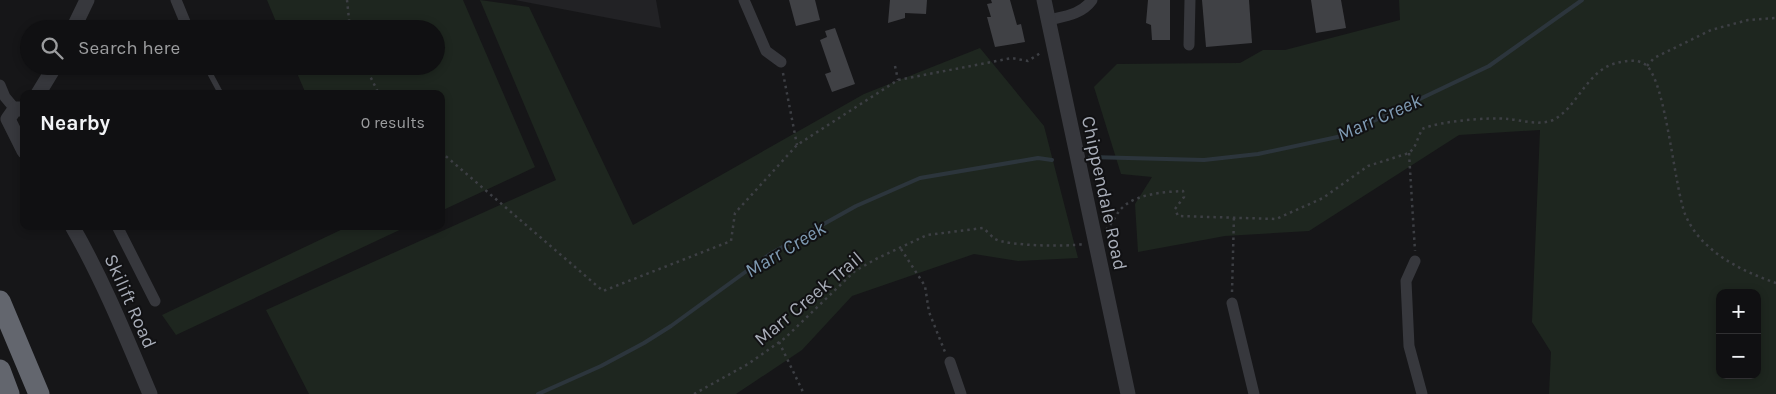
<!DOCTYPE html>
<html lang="en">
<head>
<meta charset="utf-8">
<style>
	:root { --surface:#101012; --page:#1e1e20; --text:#f1f3f6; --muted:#9c9d9f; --line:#303032 }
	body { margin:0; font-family:Karla,sans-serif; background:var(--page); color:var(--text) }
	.controls { position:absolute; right:15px; bottom:15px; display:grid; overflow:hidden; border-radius:10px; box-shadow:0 2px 8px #0003 }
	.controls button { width:45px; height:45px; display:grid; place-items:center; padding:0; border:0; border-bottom:1px solid var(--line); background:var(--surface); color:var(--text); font:25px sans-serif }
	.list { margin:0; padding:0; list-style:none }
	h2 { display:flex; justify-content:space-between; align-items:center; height:65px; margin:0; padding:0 20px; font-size:21px }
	h2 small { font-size:16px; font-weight:400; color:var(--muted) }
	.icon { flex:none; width:28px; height:28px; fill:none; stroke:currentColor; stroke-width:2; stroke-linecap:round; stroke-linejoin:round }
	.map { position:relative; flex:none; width:1776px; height:394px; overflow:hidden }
	.search { position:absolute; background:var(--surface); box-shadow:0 2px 8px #0003; left:20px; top:20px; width:425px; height:55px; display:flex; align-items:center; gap:12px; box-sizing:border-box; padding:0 18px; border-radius:28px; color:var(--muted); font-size:19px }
	.panel { position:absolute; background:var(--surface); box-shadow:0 2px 8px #0003; left:20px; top:90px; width:425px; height:140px; border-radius:10px }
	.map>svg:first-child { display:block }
	.built { fill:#222225 }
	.green { fill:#1e261f; fill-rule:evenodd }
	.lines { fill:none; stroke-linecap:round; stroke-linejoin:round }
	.stream { stroke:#2c353c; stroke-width:4 }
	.building { fill:#404145 }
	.path { stroke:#3d3f44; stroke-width:2.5; stroke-dasharray:2.5 4; stroke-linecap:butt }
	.service { stroke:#37383d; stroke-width:5.5 }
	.minor { stroke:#37383d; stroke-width:11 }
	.tertiary { stroke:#37383d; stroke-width:15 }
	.motorway { stroke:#63666e; stroke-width:21 }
	.labels { text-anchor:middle; stroke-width:4; stroke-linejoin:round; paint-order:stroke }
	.street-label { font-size:19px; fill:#a8adb8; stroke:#111113 }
	.water-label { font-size:20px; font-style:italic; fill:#7f9bb3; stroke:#111113 }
</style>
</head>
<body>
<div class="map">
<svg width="1776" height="394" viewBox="0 0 1776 394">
	<rect width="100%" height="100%" fill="#161618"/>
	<path class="built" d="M 515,0 L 656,0 L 661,28 Z"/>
	<g class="green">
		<path d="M 267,0 L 463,0 L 535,167 L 441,211 L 441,94 L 306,94 L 294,66 L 436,66 L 436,29 L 279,29 Z"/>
		<path d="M 480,0 L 529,7 L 633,225 L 864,94 L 980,48 L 1044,126 L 1078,258 L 1018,261 L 974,254 L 852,296 L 802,350 L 736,394 L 309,394 L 266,310 L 556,180 Z"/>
		<path d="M 1399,0 L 1776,0 L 1776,394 L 1549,394 L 1551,352 L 1532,322 L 1540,130 L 1459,135 L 1309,231 L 1225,236 L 1138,252 L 1135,204 L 1152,177 L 1121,174 L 1094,87 L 1117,64 L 1240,63 L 1263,50 L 1285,50 L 1400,20 ZM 1720,293 L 1757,293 L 1757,375 L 1720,375 Z"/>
		<path d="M 349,226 L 408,226 L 176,335 L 162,315 Z"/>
	</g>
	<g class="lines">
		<g class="stream">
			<path d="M 1090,157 L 1204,160 L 1258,154 L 1342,136 L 1489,66 L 1582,0"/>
			<path d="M 538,394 L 601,366 L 644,343 L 671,326 L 770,254 L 856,206 L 920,178 L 1038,158 L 1052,160"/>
		</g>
	</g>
	<g class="building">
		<path d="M 789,0 L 815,0 L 820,20 L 796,26 Z"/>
		<path d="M 890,0 L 927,0 L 926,14 L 905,13 L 905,18 L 888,23 Z"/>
		<path d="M 991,0 L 1010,0 L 1017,25 L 1021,24 L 1025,42 L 995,47 L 987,17 L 991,17 L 987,4 L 992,3 Z"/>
		<path d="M 1148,0 L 1170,0 L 1170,40 L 1152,40 L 1151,25 L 1146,23 Z"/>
		<path d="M 1202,0 L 1249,0 L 1252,43 L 1206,47 Z"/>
		<path d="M 1311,0 L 1341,0 L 1346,28 L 1316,33 Z"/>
		<path d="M 835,28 L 855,84 L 832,92 L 825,74 L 831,72 L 820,40 L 827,37 L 825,31 Z"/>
	</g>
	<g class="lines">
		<g class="path">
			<path d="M 347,0 L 350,29"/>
			<path d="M 365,66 L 379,94"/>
			<path d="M 895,66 L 898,80"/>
			<path d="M 1647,66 L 1654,58 L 1711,30 L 1748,20 L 1776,18"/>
			<path d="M 783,73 L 797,145"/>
			<path d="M 441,152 L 603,291 L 731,241 L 735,213 L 797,145 L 898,80 L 1012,58 L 1028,61 L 1042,52"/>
			<path d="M 1409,153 L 1415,251"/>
			<path d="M 1106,230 C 1112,224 1115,216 1120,210 C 1134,194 1162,192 1183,191 L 1184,197 L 1175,209 L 1178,216 L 1276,219 L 1323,198 L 1368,166 L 1409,153 L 1414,148 L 1422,129 C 1440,121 1488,117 1508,119 C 1521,120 1539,126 1553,120 C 1576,109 1586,73 1613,64 C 1624,61 1637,58 1646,65 C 1666,82 1674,185 1685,214 C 1700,251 1741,271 1776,283"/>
			<path d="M 901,249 L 925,286 L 929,312 L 945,352"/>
			<path d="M 1232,292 L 1234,216"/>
			<path d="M 779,342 L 804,394"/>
			<path d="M 694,394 L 748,364 L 785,338 L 855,271 L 876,259 L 927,235 L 983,228 C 987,231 991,236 995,239 C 1008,246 1068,247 1083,244"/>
		</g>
		<path class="service" d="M 206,66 L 221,94"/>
		<g class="minor">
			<path d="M 176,0 L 188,29"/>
			<path d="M 744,0 L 766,51 L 781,62"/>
			<path d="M 1049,20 C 1066,16 1082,14 1092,0"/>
			<path d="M 1189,45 L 1190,0"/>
			<path d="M 0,85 L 5,97 L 15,109"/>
			<path d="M 117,226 L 155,301"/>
			<path d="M 1415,261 L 1406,281 L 1409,346 L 1422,394"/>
			<path d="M 1232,303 L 1254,394"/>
			<path d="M 950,362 L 961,394"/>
		</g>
		<g class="tertiary">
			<path d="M 1044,0 L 1128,394"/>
			<path d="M 73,29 L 87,0"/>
			<path d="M 38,94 L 55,66"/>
			<path d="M 24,109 L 15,109 L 8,119 L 24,151"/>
			<path d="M 72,226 C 103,280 126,337 150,394"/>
		</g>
		<g class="motorway">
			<path d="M 0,301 L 39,394"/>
			<path d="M 0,370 L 9,394"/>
		</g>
	</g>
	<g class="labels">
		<g class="street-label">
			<text transform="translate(1105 193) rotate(78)" y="7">Chippendale Road</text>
			<text transform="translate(808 298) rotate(-40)" y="7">Marr Creek Trail</text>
			<text transform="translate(131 301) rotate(66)" y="7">Skilift Road</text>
		</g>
		<g class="water-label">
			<text transform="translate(1379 117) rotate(-24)" y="7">Marr Creek</text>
			<text transform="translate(785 249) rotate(-31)" y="7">Marr Creek</text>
		</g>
	</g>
</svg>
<div class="controls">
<button>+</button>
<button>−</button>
</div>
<div class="search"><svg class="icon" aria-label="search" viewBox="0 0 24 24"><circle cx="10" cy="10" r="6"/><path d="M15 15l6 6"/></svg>Search here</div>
<section class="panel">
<h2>Nearby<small>0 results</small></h2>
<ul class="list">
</ul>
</section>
</div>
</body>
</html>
